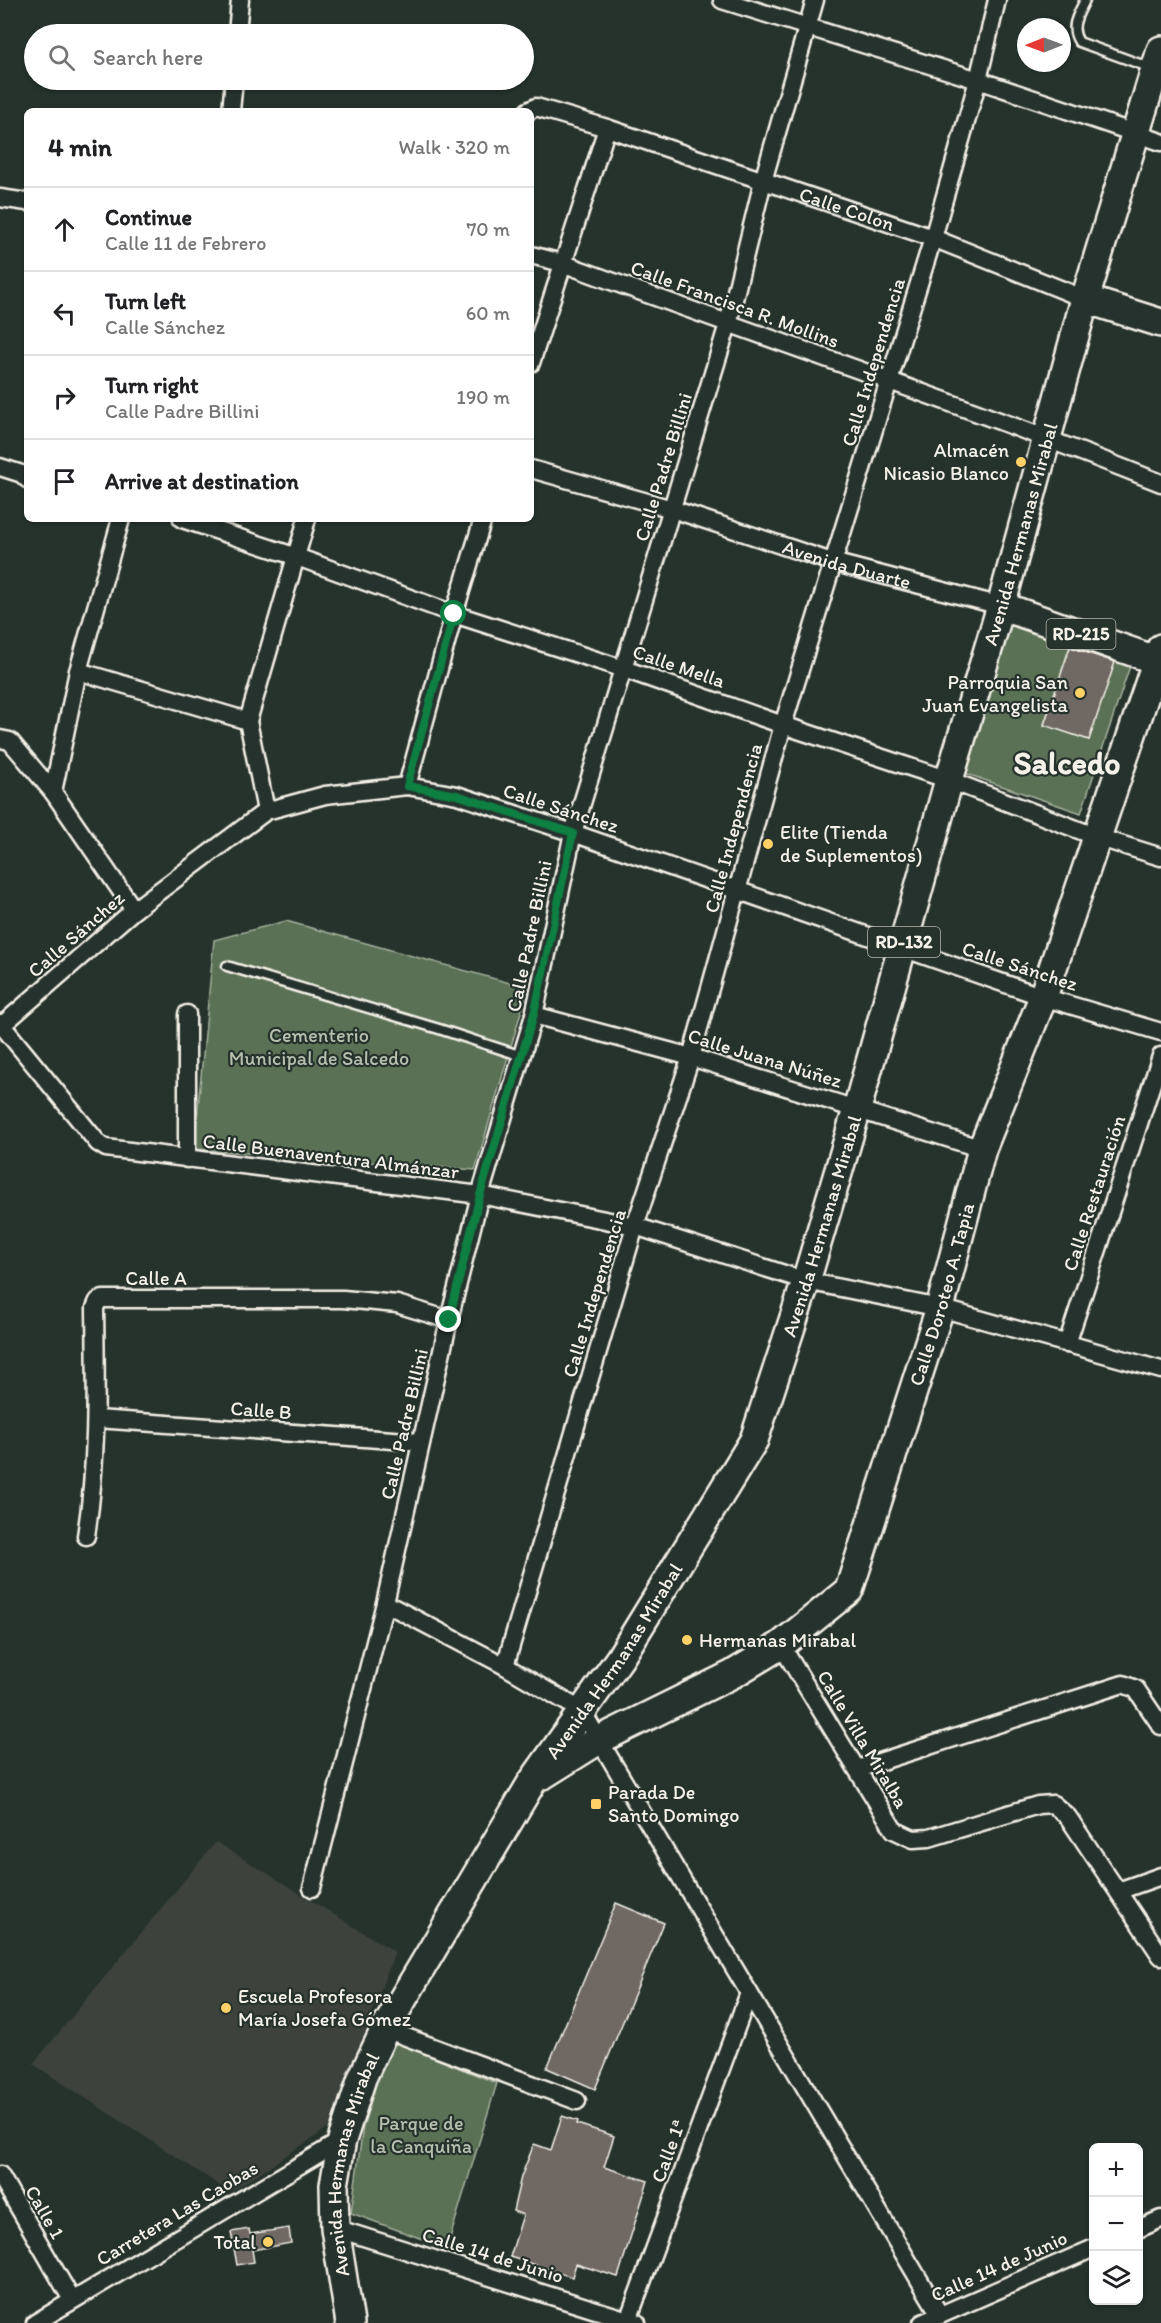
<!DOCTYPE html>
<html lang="en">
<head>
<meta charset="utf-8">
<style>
	:root { --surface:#fff; --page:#f2f2f2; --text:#202124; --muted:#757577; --line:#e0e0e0 }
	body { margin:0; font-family:Itim,sans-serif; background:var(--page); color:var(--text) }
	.controls { position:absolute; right:18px; bottom:18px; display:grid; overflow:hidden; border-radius:9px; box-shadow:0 2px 4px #0004 }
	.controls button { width:54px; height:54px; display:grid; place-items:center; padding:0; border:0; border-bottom:2px solid var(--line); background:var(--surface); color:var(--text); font:30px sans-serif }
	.compass { position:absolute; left:1017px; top:18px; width:54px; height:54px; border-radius:50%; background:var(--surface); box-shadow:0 2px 4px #0004; rotate:269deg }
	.stop { position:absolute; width:18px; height:18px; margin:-14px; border:4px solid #0b8043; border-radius:50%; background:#fff }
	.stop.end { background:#0b8043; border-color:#fff; box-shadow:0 2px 6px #0008 }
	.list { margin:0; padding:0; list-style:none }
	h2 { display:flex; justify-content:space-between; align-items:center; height:78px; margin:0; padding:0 24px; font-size:26px }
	h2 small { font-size:20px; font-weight:400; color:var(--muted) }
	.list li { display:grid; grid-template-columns:39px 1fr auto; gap:18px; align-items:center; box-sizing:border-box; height:84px; padding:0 24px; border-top:2px solid var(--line) }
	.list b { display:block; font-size:22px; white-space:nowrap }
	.list p { margin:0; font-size:20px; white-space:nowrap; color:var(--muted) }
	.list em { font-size:20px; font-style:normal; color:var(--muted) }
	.icon { flex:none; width:33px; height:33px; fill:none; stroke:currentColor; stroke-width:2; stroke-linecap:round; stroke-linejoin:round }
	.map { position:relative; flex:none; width:1161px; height:2323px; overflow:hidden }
	.search { position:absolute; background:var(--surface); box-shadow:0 2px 4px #0004; left:24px; top:24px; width:510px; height:66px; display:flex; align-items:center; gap:15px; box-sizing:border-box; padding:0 21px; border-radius:33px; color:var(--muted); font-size:22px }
	.panel { position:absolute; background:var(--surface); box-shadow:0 2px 4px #0004; left:24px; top:108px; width:510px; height:414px; border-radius:9px }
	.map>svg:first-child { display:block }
	.built { fill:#3c433d }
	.green { fill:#5a7155; stroke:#a7b19e; stroke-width:1.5 }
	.building { fill:#706762; stroke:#f4f1e8; stroke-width:1.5 }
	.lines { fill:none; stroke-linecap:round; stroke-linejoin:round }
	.lane-casing { stroke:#f4f1e8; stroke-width:13 }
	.street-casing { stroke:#f4f1e8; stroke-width:21 }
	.primary-casing { stroke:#f4f1e8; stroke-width:32 }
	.lane { stroke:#26332d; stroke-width:8 }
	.street { stroke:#26332d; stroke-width:16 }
	.primary { stroke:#26332d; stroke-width:27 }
	.route { stroke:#0b8043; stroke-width:8 }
	.poi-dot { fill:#ffd166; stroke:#26332d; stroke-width:2 }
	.labels { text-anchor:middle; stroke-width:4.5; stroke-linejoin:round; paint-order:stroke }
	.shield { fill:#26332d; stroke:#b6b8b0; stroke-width:1.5 }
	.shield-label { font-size:18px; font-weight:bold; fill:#f4f1e8 }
	.street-label { font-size:20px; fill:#f4f1e8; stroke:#26332d }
	.poi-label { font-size:20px; fill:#f4f1e8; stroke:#26332d; text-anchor:start }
	.park-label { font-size:20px; fill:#b6bead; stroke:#26332d }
	.town-label { font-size:32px; font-weight:bold; fill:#f4f1e8; stroke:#26332d }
</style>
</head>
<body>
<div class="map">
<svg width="1161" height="2323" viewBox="0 0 1161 2323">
	<rect width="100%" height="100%" fill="#26332d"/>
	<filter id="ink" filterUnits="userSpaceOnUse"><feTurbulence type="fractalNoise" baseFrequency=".0167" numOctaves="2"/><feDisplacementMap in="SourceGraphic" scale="12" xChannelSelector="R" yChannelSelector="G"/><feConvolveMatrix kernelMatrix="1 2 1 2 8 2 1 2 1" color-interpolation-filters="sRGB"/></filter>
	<g filter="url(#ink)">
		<path class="built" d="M 216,1842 L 395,1952 L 328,2128 L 230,2192 L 33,2064 Z"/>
		<g class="green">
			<path d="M 1007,624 L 1070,646 L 1044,724 L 1089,740 L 1115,661 L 1130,666 L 1081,813 L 958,771 Z"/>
			<path d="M 286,921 L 528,988 L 475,1170 L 194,1149 L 214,940 Z"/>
			<path d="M 389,2040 L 497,2083 L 447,2248 L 351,2213 L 363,2127 Z"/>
		</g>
		<g class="building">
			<path d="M 1070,647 L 1115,662 L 1089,740 L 1044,725 Z"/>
			<path d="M 616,1903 L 664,1923 L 595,2089 L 547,2068 Z"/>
			<path d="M 562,2116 L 578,2121 L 577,2124 L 614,2136 L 604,2167 L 648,2181 L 618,2277 L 576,2264 L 572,2277 L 510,2257 L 523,2215 L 513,2211 L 521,2177 L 534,2144 L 551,2150 Z"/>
			<path d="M 289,2228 L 291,2243 L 252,2250 L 254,2262 L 237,2265 L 231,2232 L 249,2229 L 250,2234 Z"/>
		</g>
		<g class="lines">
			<g class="lane-casing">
				<g id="lane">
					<path d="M 1085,0 C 1078,15 1069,27 1079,42 L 1151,68"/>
					<path d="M 227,966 L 439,1029 L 522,1056"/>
				</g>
			</g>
			<g class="street-casing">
				<g id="street">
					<path d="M 722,0 L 978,80 L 1161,142"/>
					<path d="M 237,34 L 240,0"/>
					<path d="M 231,111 L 234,80"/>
					<path id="s1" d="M 528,111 L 536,107 L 607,128 L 933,238 L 1085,299"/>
					<path d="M 0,198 L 27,202"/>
					<path d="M 531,255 L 562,263 C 762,337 963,404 1161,483"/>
					<path d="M 531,363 L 607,128"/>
					<path d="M 0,467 L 22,474 L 27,479"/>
					<path id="s2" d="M 531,469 L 672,509 L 832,562 L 1001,606"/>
					<path d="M 121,519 L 78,671 L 53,792 L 134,910"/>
					<path d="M 182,519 L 297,557 L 454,614 L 624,669 L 783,725 L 949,780 L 1097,837 L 1161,857"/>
					<path d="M 78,671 L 248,721"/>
					<path d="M 0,739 L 10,741 L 53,792"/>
					<path d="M 407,786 L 454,614 L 483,519"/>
					<path d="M 266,811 L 248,721 L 307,519"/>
					<path d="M 534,1015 L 691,1057 L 982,1149"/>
					<path d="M 0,1023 L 98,1143 L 106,1148 L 480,1195 L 635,1226 L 806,1281 L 940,1308 L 1161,1370"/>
					<path d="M 0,1027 L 134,910 L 266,811 L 325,795 L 407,786 L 457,795 L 573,833 L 1043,997 L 1161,1032"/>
					<path d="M 187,1159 L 187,1014"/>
					<path d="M 1067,1344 L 1161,1056"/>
					<path d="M 97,1419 L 421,1442"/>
					<path d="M 86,1536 C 98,1460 96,1385 95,1308 L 98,1301 L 103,1299 L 343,1299 L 397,1304 L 449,1320"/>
					<path d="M 385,1603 L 505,1666 L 582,1711 L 940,2315"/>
					<path d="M 781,1645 L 894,1830 L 913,1839 L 929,1838 L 1038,1805 L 1053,1804 L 1068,1817 L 1161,1956"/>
					<path d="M 505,1666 L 635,1226 L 691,1057 L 783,725 L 933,238 L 978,80 L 997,0"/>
					<path d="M 857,1769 L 1123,1684 L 1136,1689 L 1161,1726"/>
					<path d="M 312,1888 L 385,1603 L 449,1320 L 480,1195 L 534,1015 L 573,833 L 728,324 L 763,181 L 815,0"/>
					<path d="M 1118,1891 L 1161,1876"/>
					<path d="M 385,2029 L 577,2101"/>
					<path d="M 0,2175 L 72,2300"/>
					<path d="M 335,2228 L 637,2323"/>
					<path d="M 1138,2229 L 1161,2219"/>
					<path d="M 35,2323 L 342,2140"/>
					<path d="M 627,2323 L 749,1993"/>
					<path d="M 922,2323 L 1094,2248"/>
				</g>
			</g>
			<g class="primary-casing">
				<g id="primary">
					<path d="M 1085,299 L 1161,323"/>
					<path d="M 1001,606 L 1161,662"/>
					<path id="s3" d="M 543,1775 L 599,1740 L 733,1674 L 781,1645 L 849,1590 L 940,1308 L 982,1149 L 1043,997 L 1161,648"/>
					<path id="s4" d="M 350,2323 L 335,2228 L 334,2185 L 342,2140 L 362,2078 L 385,2029 L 532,1782 L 620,1658 L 754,1440 L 806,1281 L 857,1109 L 949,780 L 1001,606 L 1085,299 L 1161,50"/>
				</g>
			</g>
			<use href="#lane" class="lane"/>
			<use href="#street" class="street"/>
			<use href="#primary" class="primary"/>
		</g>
	</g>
	<g class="lines" filter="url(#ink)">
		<path class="route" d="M 449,1320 L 480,1195 L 534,1014 L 573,833 L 457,795 L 407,786 L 454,614"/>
	</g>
	<g class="poi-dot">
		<circle cx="1021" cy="462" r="6"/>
		<circle cx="1080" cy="693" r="6"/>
		<circle cx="768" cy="844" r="6"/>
		<circle cx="687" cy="1640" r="6"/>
		<rect x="590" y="1798" width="12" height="12" rx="3"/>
		<circle cx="226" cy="2008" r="6"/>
		<circle cx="268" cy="2242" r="6"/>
	</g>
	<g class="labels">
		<g class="shield">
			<rect x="1046.5" y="619" width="69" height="30" rx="4.5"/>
			<rect x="868" y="927" width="72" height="30" rx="4.5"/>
		</g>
		<g class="shield-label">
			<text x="1081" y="640">RD-215</text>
			<text x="904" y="948">RD-132</text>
		</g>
		<g class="street-label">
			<text dy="7" stroke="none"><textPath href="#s1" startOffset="336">Calle Colón</textPath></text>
			<text transform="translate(735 304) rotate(20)" y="7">Calle Francisca R. Mollins</text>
			<text transform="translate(873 362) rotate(-73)" y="7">Calle Independencia</text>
			<text transform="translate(663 467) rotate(-73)" y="7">Calle Padre Billini</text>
			<text dy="7" stroke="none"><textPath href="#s4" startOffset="1944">Avenida Hermanas Mirabal</textPath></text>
			<text dy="7" stroke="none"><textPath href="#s2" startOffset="330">Avenida Duarte</textPath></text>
			<text transform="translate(679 666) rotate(19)" y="7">Calle Mella</text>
			<text transform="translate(561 808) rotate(18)" y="7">Calle Sánchez</text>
			<text transform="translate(733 828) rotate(-75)" y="7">Calle Independencia</text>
			<text transform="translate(76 934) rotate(-41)" y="7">Calle Sánchez</text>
			<text transform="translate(529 936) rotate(-78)" y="7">Calle Padre Billini</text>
			<text transform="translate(1020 966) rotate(18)" y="7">Calle Sánchez</text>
			<text transform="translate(765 1058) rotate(17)" y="7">Calle Juana Núñez</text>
			<text transform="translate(331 1156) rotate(7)" y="7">Calle Buenaventura Almánzar</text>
			<text transform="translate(1094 1193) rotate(-72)" y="7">Calle Restauración</text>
			<text dy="7" stroke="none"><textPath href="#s4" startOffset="1224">Avenida Hermanas Mirabal</textPath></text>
			<text x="156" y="1285">Calle A</text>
			<text transform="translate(594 1293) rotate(-73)" y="7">Calle Independencia</text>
			<text dy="7" stroke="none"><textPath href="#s3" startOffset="669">Calle Doroteo A. Tapia</textPath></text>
			<text transform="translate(261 1410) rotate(4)" y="7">Calle B</text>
			<text transform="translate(404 1424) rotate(-77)" y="7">Calle Padre Billini</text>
			<text dy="7" stroke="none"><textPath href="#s4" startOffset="738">Avenida Hermanas Mirabal</textPath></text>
			<text transform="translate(863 1739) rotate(59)" y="7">Calle Villa Miralba</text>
			<text transform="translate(668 2151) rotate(-70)" y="7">Calle 1ª</text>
			<text dy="7" stroke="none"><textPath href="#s4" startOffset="162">Avenida Hermanas Mirabal</textPath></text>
			<text transform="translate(45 2212) rotate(60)" y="7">Calle 1</text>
			<text transform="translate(177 2213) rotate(-31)" y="7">Carretera Las Caobas</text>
			<text transform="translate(493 2255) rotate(17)" y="7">Calle 14 de Junio</text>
			<text transform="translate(999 2266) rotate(-24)" y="7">Calle 14 de Junio</text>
		</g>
		<g class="poi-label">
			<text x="1009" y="457" text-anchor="end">Almacén<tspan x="1009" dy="23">Nicasio Blanco</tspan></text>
			<text x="1068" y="689" text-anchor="end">Parroquia San<tspan x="1068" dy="23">Juan Evangelista</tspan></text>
			<text x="780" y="839">Elite (Tienda<tspan x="780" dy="23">de Suplementos)</tspan></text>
			<text x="699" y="1647">Hermanas Mirabal</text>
			<text x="608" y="1799">Parada De<tspan x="608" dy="23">Santo Domingo</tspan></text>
			<text x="238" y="2003">Escuela Profesora<tspan x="238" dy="23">María Josefa Gómez</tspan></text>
			<text x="256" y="2249" text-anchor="end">Total</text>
		</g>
		<g class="park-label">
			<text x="319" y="1042">Cementerio<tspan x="319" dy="23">Municipal de Salcedo</tspan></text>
			<text x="421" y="2130">Parque de<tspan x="421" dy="23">la Canquiña</tspan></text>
		</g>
		<g class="town-label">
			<text x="1067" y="774">Salcedo</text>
		</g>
	</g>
</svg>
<div class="controls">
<button>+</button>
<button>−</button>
<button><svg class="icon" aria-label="layers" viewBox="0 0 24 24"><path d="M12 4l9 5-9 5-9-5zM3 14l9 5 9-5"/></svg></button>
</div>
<svg class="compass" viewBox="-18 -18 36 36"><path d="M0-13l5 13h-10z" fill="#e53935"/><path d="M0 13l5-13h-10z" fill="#757577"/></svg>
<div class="stop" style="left:454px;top:614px"></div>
<div class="stop end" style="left:449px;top:1320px"></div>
<div class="search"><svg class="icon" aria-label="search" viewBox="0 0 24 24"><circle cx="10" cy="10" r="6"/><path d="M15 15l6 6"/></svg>Search here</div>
<section class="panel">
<h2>4 min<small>Walk · 320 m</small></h2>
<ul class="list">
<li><svg class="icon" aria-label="ahead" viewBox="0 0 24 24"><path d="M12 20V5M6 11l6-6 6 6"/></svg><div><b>Continue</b><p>Calle 11 de Febrero</p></div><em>70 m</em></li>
<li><svg class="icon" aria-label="left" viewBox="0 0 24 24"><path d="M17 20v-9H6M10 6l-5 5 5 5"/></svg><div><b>Turn left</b><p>Calle Sánchez</p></div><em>60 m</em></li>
<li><svg class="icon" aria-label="right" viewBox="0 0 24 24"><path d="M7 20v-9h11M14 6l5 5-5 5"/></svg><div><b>Turn right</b><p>Calle Padre Billini</p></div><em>190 m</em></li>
<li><svg class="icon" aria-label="arrive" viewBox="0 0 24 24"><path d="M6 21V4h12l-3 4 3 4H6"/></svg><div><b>Arrive at destination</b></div></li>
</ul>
</section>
</div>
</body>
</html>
